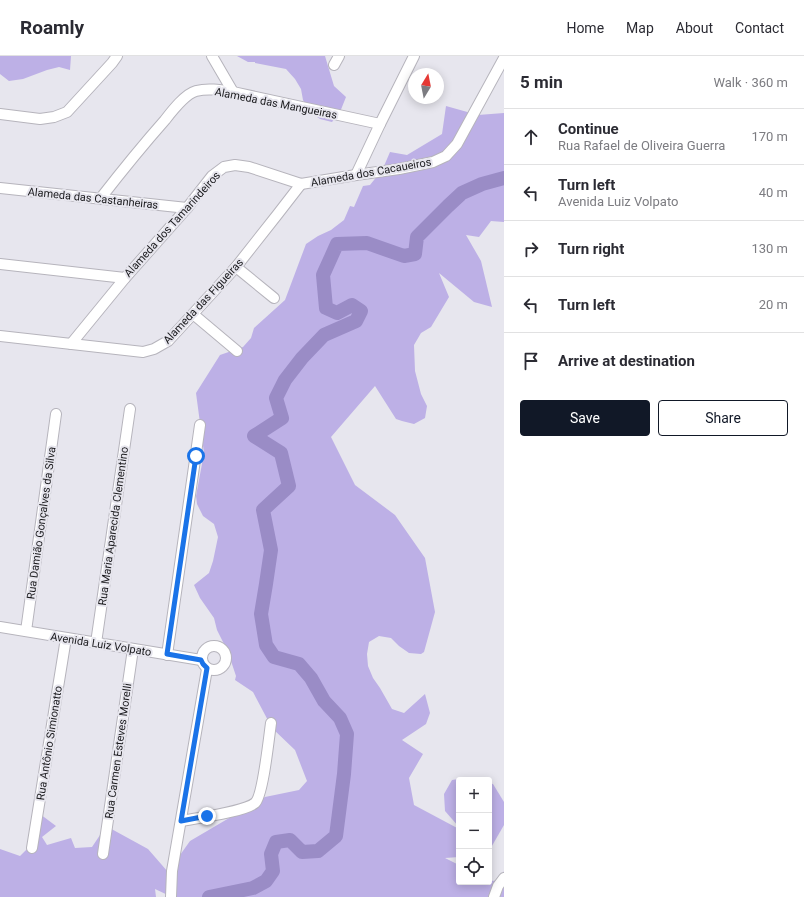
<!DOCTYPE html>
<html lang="en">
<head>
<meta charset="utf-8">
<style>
	:root { --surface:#fff; --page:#f7f7f7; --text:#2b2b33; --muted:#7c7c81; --line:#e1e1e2; --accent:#111827 }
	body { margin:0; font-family:Roboto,sans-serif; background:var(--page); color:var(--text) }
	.controls { position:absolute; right:12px; bottom:12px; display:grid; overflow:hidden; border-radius:4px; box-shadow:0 2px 10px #0003 }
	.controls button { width:36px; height:36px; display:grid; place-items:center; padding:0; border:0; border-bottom:1px solid var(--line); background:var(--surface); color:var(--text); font:20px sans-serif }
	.compass { position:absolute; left:408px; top:12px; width:36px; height:36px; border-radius:50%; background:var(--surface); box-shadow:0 2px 10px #0003; rotate:10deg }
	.stop { position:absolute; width:12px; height:12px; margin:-9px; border:3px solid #1a73e8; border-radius:50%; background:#fff }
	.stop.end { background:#1a73e8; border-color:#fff; box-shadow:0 1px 4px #0008 }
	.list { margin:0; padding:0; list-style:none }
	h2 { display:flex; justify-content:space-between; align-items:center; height:52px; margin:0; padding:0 16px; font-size:17px }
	h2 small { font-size:13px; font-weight:400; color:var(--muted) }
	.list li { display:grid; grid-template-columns:26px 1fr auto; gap:12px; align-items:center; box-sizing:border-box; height:56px; padding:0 16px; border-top:1px solid var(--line) }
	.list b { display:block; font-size:15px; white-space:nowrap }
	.list p { margin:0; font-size:13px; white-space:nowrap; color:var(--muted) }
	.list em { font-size:13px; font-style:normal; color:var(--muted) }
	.actions { display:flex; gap:8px; padding:12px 16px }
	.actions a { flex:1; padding:9px 0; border:1px solid var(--accent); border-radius:4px; text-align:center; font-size:14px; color:var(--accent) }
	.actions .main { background:var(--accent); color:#fff }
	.icon { flex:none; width:22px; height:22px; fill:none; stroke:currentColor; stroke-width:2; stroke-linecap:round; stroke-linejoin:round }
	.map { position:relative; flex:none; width:504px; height:841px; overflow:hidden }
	header { display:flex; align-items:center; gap:24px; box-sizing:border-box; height:56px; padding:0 20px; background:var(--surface); border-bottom:1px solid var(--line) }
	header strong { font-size:19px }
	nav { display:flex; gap:22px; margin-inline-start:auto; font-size:14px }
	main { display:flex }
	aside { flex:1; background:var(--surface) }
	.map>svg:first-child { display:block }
	.green { fill:#bdb0e6 }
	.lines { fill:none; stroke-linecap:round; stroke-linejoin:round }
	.river { stroke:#9a8cc6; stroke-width:14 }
	.minor-casing { stroke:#b6b4bc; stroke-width:12 }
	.minor { stroke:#fff; stroke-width:10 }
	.route { stroke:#1a73e8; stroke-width:5 }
	.labels { text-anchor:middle; stroke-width:4; stroke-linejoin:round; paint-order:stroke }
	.street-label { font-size:11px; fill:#19191c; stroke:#e7e6ee }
</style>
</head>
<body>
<header>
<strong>Roamly</strong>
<nav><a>Home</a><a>Map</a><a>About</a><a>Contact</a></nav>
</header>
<main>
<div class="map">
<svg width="504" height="841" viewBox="0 0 504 841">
	<rect width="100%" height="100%" fill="#e7e6ee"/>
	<g class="green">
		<path d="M 0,0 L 71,0 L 70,14 L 59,11 L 47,14 L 23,23 L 9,25 L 0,18 Z"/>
		<path d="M 237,0 L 325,0 L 334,30 L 346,41 L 340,56 L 332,66 L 320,63 L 309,55 L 303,44 L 301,33 L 295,23 L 286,13 L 255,7 L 255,6 L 248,6 Z"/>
		<path d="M 446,50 L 478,59 L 504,57 L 504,166 L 491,165 L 479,181 L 466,179 L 481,205 L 492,251 L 474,246 L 439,217 L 449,241 L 431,271 L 421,277 L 414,289 L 415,315 L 421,338 L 427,350 L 425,362 L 414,368 L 402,365 L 396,363 L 375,330 L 331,381 L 355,429 L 395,459 L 425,502 L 435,556 L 424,596 L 421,598 L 409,597 L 399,590 L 391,582 L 379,580 L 369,586 L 367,598 L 368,610 L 373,622 L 380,632 L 392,653 L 404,657 L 425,638 L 430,657 L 426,668 L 402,684 L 423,698 L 409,722 L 414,749 L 459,773 L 459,801 L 445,802 L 459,809 L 459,826 L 489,826 L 489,823 L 493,825 L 501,823 L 504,815 L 504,841 L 172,841 L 155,833 L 156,841 L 0,841 L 0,793 L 20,800 L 31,789 L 36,755 L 56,770 L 42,781 L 47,789 L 71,782 L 75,792 L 92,791 L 106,770 L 148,793 L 168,816 L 190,785 L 265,741 L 299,734 L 307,725 L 295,694 L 272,672 L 253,636 L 235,624 L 236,620 L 228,596 L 217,574 L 214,562 L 200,542 L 194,529 L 209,517 L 213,505 L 218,481 L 214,468 L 203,460 L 197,448 L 196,440 L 204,397 L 196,337 L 220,299 L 243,291 L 251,282 L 254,272 L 285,244 L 306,188 L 318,180 L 331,174 L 344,164 L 350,150 L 354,151 L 363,130 L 370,129 L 378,119 L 384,110 L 390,96 L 407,99 L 442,78 Z"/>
		<path d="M 472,721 L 480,724 L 459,724 L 459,771 L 445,755 L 444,738 L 452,724 Z"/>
		<path d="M 489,727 L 493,728 L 504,746 L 504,769 L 489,795 Z"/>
	</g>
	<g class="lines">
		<path class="river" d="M 209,841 L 253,832 L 266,825 L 273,815 L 271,798 L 276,786 L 290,784 L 302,796 L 318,795 L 336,780 L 344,718 L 347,678 L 340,662 L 324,645 L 311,622 L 299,608 L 274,601 L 266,589 L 261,558 L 266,528 L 271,494 L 263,454 L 289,430 L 281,397 L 254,380 L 282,362 L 276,342 L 285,324 L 302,302 L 324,279 L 356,265 L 361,255 L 352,249 L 337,257 L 326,252 L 323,219 L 337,188 L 367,187 L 404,200 L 415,198 L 417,181 L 448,150 L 462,137 L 482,128 L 504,122"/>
		<g class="minor-casing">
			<g id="minor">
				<path d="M 212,0 L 233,36"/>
				<path d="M 334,9 L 339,0"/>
				<path d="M 0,58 L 40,63 L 54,61 L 67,56 L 112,7 L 117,0"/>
				<path d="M 356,119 L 380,68 L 414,0"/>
				<path d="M 0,132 L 187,152"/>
				<path d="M 100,143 C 121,116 142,90 165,64 C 172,55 185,38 196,35 C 208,32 220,34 233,36 L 380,68"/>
				<path d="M 0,208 L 125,222"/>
				<path d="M 236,211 L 274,242"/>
				<path d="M 193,258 L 237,295"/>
				<path d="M 0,280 L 143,296 L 154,293 L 168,285 L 236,211 L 277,159 L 301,128"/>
				<path d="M 71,288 L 125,222 L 187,152 L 212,120 L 224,111 L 235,109 L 249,111 L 301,128 L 356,119 L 399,113 L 433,106 L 446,100 L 457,88 L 504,2"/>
				<path d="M 0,571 L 201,604"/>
				<path d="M 26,575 L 56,358"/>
				<path d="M 96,587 L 130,353"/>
				<circle cx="214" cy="602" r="12"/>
				<path d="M 167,599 L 200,369"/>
				<path d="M 181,765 C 197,762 244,756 255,747 C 263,740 269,681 271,667"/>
				<path d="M 32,792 L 66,582"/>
				<path d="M 103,798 L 133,593"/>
				<path d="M 171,841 L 172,815 L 207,613"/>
				<path d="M 494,841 L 498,830 L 504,822"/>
			</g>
		</g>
		<use href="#minor" class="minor"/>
	</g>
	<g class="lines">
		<path class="route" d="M 196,400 L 167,598 L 201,604 L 203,608 L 207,612 L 181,765 L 207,760"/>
	</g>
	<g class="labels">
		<g class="street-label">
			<text transform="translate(276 47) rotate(11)" y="4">Alameda das Mangueiras</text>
			<text transform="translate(371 116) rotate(-10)" y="4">Alameda dos Cacaueiros</text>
			<text transform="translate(93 142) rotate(6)" y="4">Alameda das Castanheiras</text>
			<text transform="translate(172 168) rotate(-48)" y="4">Alameda dos Tamarindeiros</text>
			<text transform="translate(203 245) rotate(-47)" y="4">Alameda das Figueiras</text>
			<text transform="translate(41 467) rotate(-82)" y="4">Rua Damião Gonçalves da Silva</text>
			<text transform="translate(113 470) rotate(-82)" y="4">Rua Maria Aparecida Clementino</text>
			<text transform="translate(101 588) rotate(9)" y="4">Avenida Luiz Volpato</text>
			<text transform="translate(49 687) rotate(-81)" y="4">Rua Antônio Simionatto</text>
			<text transform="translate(118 695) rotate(-82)" y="4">Rua Carmen Esteves Morelli</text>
		</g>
	</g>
</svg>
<div class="controls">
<button>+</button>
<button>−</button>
<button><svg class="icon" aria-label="locate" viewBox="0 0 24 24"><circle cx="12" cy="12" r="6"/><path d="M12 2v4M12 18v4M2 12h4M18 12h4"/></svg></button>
</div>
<svg class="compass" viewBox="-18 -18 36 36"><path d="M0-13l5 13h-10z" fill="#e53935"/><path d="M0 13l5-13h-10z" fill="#7c7c81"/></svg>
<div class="stop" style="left:196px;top:400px"></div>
<div class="stop end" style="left:207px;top:760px"></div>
</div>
<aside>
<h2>5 min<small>Walk · 360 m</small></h2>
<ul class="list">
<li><svg class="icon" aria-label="ahead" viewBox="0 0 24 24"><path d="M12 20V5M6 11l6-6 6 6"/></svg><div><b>Continue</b><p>Rua Rafael de Oliveira Guerra</p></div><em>170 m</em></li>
<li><svg class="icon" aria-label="left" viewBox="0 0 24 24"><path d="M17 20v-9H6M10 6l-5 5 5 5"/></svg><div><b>Turn left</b><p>Avenida Luiz Volpato</p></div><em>40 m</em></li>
<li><svg class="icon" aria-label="right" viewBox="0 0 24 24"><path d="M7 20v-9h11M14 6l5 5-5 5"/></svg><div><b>Turn right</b></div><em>130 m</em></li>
<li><svg class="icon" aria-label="left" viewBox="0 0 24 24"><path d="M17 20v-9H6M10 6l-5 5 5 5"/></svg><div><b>Turn left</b></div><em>20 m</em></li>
<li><svg class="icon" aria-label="arrive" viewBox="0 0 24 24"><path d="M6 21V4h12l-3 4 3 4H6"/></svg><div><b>Arrive at destination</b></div></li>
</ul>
<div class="actions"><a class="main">Save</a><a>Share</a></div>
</aside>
</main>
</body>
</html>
